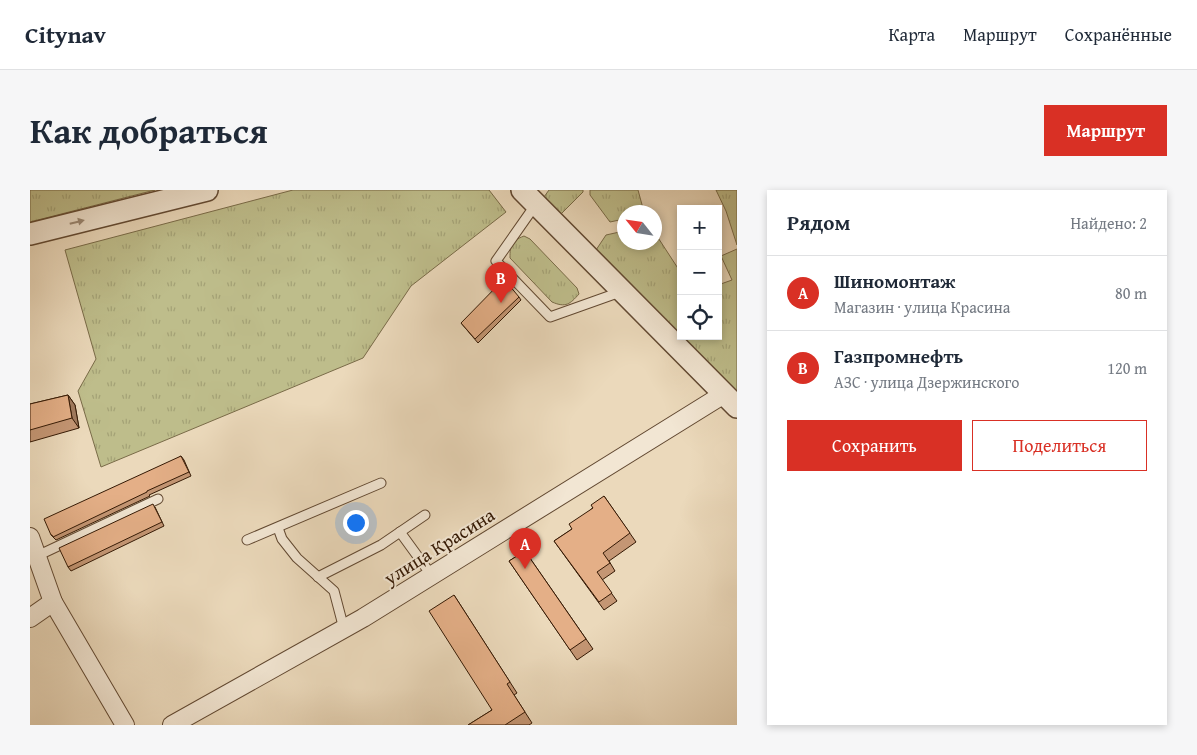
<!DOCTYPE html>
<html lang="ru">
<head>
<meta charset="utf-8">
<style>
	:root { --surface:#fff; --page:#f6f6f7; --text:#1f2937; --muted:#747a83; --line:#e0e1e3; --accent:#d93025 }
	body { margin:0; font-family:"Gentium Book Plus",serif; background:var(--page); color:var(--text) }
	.controls { position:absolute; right:15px; top:15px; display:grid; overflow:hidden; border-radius:0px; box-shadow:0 2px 8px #0003 }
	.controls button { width:45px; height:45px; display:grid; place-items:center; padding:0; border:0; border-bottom:1px solid var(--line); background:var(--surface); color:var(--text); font:25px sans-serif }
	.compass { position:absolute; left:587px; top:15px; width:45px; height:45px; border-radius:50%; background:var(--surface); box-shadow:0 2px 8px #0003; rotate:300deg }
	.you { position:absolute; left:325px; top:332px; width:18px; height:18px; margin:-12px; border:4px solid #fff; border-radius:50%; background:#1a73e8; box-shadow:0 0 0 8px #1a73e833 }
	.badge { display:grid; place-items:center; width:32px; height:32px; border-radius:50%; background:var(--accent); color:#fff; font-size:16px; font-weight:700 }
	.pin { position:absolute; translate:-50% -41px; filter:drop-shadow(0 1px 2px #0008) }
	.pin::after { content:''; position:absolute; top:26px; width:18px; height:15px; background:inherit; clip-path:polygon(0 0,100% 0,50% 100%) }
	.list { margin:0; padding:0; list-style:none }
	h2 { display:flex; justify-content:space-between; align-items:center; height:65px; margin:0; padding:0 20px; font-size:21px }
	h2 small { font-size:16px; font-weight:400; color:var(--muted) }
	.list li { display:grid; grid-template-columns:32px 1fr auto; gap:15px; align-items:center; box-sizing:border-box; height:75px; padding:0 20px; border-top:1px solid var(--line) }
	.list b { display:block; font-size:19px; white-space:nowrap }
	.list p { margin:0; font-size:16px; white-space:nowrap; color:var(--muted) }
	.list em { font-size:16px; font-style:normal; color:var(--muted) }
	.actions { display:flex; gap:10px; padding:15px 20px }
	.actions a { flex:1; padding:11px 0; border:1px solid var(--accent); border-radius:0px; text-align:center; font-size:18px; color:var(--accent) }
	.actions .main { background:var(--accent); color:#fff }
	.icon { flex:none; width:28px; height:28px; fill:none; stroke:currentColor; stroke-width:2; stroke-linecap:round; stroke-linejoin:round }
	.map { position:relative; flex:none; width:707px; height:535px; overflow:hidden; border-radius:0px }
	header { display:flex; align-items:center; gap:30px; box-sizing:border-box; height:70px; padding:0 25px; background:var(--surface); border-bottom:1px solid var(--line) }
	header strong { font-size:24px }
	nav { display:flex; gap:28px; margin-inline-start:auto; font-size:18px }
	.intro { display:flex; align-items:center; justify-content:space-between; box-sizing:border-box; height:120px; padding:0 30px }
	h1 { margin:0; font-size:35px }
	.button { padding:12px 22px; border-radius:0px; background:var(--accent); color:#fff; font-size:18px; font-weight:700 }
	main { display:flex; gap:30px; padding:0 30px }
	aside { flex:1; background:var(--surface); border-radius:0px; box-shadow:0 2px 8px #0003 }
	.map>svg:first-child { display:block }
	.grass { fill:url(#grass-tufts); stroke:#796b48 }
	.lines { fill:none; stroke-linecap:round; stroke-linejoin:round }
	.service-casing { stroke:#624932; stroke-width:11 }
	.minor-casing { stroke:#624932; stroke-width:20 }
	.tertiary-casing { stroke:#624932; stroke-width:24 }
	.service { stroke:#f2e6d3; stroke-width:9 }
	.minor { stroke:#f2e6d3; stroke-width:18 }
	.tertiary { stroke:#f2e6d3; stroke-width:21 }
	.wall { fill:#c49674; stroke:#341904 }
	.shaded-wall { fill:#a07a5e; stroke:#341904 }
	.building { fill:#e4af87; stroke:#341904 }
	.oneway { fill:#9c8a76 }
	.labels { text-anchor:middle; stroke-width:4; stroke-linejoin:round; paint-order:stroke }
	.street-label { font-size:19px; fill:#341904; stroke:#f2e6d3 }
</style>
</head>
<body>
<header>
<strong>Citynav</strong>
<nav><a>Карта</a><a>Маршрут</a><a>Сохранённые</a></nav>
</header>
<div class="intro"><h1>Как добраться</h1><a class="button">Маршрут</a></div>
<main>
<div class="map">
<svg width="707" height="535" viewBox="0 0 707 535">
	<defs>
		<pattern id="grass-tufts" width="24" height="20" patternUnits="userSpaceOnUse" patternTransform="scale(1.25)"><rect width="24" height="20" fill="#bebd8b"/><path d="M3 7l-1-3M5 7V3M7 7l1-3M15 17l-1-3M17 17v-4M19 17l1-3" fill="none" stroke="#a4a276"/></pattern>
	</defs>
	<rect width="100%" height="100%" fill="#ebd9bb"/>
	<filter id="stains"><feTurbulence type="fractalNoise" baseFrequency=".004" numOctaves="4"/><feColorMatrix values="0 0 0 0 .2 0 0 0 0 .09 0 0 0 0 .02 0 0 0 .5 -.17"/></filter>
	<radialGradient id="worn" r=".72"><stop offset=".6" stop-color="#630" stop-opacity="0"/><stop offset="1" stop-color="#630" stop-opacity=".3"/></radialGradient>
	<g class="grass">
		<path d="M 0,0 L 125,0 L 0,32 Z"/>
		<path d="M 263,0 L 459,0 L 476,22 L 381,96 L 333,168 L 71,277 L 48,201 L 66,169 L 35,60 Z"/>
		<path d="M 519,0 L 553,0 L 553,2 L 531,24 L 514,7 Z"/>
		<path d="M 560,0 L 608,0 L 614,22 L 594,22 L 594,29 L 580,32 L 560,5 Z"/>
		<path d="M 686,0 L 707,0 L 707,55 L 696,21 Z"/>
		<path d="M 594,41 L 594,52 L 624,52 L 625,43 L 651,83 L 651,146 L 688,146 L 688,95 L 702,90 L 691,66 L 707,59 L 707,206 L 566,60 L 576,45 Z"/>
		<path d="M 494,46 L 500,49 L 547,98 L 549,104 C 540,114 536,118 522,112 L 480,68 C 480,55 481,51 494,46 Z"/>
	</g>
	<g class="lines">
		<g class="service-casing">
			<g id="service">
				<path d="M 506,14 L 466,71 L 520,127 L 593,101"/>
				<path d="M 248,338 L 252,349 L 267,368 L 304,401 L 314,439"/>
				<path d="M 370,342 L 402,386"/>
				<path d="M 217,350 L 351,293"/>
				<path d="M 7,366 L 128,309"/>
				<path d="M 288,387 L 351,355 L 395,325"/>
			</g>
		</g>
		<g class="minor-casing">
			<g id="minor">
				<path d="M 0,347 L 23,412 L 95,535"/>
				<path d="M 0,428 L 23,412"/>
				<path d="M 142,535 L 333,428 L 694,204"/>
			</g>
		</g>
		<g class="tertiary-casing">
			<g id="tertiary">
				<path d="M 492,0 L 707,217"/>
				<path d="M 0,44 L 177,0"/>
			</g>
		</g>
		<use href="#service" class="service"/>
		<use href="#minor" class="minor"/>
		<use href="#tertiary" class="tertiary"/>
	</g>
	<g class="wall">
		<path d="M 489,107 L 491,110 L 448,153 L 431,133 Z"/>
		<path d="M 38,205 L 45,215 L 49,238 L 0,252 L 0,214 Z"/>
		<path d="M 151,266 L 154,270 L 161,286 L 119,305 L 120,306 L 26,350 L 21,345 Z"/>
		<path d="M 574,306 L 606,352 L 579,371 L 585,381 L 572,390 L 587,411 L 574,420 L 524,351 L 542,339 Z"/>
		<path d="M 125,317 L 134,336 L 41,381 L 38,377 Z"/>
		<path d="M 495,361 L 563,459 L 547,470 L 479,371 Z"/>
		<path d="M 424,405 L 487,503 L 484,505 L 502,533 L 499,535 L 438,535 L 462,520 Z"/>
	</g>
	<path class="shaded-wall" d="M 38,205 L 45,215 L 49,238 L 42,228 Z"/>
	<g class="building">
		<path d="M 474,89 L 489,107 L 445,149 L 431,133 Z"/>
		<path d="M 38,205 L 42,228 L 0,240 L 0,214 Z"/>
		<path d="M 151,266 L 159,282 L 117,301 L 117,302 L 23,347 L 22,345 L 21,345 L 14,329 Z"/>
		<path d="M 574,306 L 600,343 L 573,363 L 580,373 L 567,382 L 582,403 L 569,412 L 524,351 L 542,339 L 539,334 L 563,318 L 561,315 Z"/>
		<path d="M 123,314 L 132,332 L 38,377 L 29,358 Z"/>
		<path d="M 495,361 L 556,449 L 540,460 L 479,371 Z"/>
		<path d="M 424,405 L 480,492 L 477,494 L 495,522 L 475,535 L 438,535 L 462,520 L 399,421 Z"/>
	</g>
	<defs><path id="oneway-solid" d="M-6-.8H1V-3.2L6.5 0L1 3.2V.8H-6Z" transform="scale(1.25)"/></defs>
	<use class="oneway" href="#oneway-solid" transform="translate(47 32) rotate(-14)"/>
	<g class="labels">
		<g class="street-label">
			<text transform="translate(409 356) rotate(-32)" y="7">улица Красина</text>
		</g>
	</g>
	<rect width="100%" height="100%" filter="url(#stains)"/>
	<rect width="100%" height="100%" fill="url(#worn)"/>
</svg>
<div class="controls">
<button>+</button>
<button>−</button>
<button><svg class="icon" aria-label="locate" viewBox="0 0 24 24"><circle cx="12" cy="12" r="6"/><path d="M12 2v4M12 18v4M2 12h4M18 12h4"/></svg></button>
</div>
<svg class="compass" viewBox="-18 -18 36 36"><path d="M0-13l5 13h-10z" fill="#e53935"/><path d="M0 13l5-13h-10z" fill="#747a83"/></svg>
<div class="you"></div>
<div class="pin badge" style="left:495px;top:379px">A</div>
<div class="pin badge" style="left:471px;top:113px">B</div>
</div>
<aside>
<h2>Рядом<small>Найдено: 2</small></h2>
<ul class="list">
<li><span class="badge">A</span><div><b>Шиномонтаж</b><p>Магазин · улица Красина</p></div><em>80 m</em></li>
<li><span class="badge">B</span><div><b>Газпромнефть</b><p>АЗС · улица Дзержинского</p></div><em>120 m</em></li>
</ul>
<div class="actions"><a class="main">Сохранить</a><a>Поделиться</a></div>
</aside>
</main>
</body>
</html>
